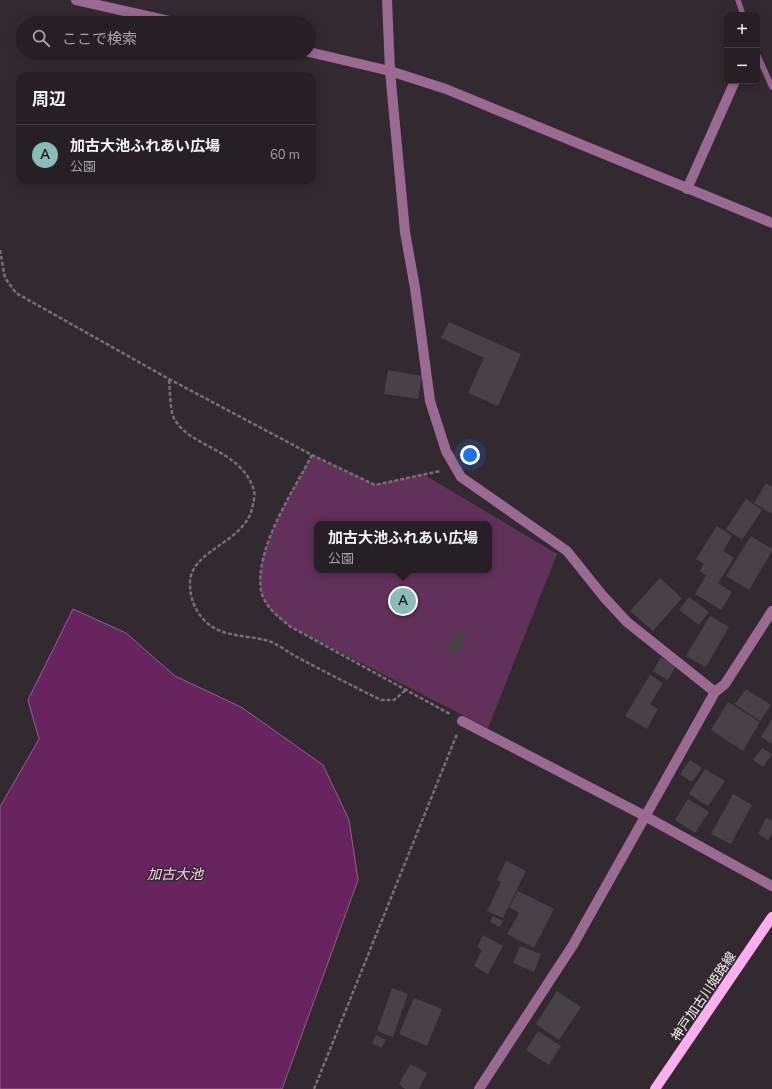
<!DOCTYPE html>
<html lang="ja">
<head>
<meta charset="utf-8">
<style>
	:root { --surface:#262024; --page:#2e282c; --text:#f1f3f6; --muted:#a4a3a6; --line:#423e41; --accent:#8bbbb9 }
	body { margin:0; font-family:"Nunito Sans","Noto Sans JP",sans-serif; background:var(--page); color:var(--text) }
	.controls { position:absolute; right:12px; top:12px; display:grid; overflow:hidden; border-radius:8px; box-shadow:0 2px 10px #0003 }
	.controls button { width:36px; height:36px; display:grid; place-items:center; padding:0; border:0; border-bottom:1px solid var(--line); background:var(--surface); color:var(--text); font:20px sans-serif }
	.you { position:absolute; left:470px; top:455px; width:14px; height:14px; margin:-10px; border:3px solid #fff; border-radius:50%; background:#1a73e8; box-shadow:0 0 0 6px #1a73e833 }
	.badge { display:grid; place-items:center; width:26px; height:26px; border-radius:50%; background:var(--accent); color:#111; font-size:13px; font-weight:700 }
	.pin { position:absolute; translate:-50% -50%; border:2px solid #fff; box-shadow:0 1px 4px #0006 }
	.popup { position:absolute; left:314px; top:521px; width:178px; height:52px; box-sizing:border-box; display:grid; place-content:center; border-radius:8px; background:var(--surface); filter:drop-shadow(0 1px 3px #0005); font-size:13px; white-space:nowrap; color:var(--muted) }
	.popup b { font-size:15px; color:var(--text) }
	.popup::after { content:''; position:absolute; left:50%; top:100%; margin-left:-8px; border:8px solid transparent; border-top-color:var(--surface) }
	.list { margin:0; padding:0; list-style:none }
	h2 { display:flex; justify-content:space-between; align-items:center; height:52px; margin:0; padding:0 16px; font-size:17px }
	h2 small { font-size:13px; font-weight:400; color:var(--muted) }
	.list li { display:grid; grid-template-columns:26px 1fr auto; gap:12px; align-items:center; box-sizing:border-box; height:60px; padding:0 16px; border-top:1px solid var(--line) }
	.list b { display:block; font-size:15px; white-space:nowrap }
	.list p { margin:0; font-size:13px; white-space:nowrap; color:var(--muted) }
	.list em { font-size:13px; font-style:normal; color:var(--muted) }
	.icon { flex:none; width:22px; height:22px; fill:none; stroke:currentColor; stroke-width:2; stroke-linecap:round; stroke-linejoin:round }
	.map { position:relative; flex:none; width:772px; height:1089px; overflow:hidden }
	.search { position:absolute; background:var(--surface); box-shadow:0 2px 10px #0003; left:16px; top:16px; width:300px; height:44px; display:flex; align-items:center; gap:10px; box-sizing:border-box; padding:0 14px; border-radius:22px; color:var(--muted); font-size:15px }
	.panel { position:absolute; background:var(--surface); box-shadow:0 2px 10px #0003; left:16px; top:72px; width:300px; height:112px; border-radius:12px }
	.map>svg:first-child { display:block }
	.green { fill:#613159; fill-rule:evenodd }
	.water { fill:#67245f; stroke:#92618c }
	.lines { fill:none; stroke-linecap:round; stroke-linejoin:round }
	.stream { stroke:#92618c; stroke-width:5.5 }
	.building { fill:#494148 }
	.path { stroke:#766f74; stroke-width:2.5; stroke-dasharray:4 2; stroke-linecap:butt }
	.minor { stroke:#9a6a91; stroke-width:10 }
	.major { stroke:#fdaeef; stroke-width:10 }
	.labels { text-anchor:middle; stroke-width:3; stroke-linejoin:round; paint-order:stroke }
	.street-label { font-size:13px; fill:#f5f0f4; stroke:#322a30 }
	.water-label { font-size:14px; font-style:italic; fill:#f8d0f0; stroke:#322a30 }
</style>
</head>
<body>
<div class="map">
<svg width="772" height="1089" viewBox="0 0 772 1089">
	<rect width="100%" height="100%" fill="#322a30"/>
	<path class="green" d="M 312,455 L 375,485 L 423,474 L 557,554 L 488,728 L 291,627 C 279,617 264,607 261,590 C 255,547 293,492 312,455 ZM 317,524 L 489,524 L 489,570 L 317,570 Z"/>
	<path class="water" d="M 73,609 L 126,633 L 175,676 L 241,707 L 323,765 L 349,820 L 358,880 L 282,1089 L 0,1089 L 0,807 L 39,739 L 28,700 Z"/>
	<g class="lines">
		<g class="stream">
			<path d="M 738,0 L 743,15"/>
			<path d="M 757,54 L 772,87"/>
		</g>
	</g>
	<g class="building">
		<path d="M 449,322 L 521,354 L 498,406 L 468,393 L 484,358 L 441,338 Z"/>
		<path d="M 388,370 L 422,376 L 418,399 L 384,394 Z"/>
		<path d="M 766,483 L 772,487 L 772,514 L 754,503 Z"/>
		<path d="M 746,499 L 762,510 L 742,540 L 726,529 Z"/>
		<path d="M 717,526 L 732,536 L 723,551 L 734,558 L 718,583 L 732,592 L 721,610 L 695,594 L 706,576 L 711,579 L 700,571 L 704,564 L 696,559 Z"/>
		<path d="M 751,536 L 772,549 L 772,551 L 749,590 L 726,576 Z"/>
		<path d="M 660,578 L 682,598 L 653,631 L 630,611 Z"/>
		<path d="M 689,597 L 709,612 L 699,625 L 679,610 Z"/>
		<path d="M 710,616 L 729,627 L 706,667 L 686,656 Z"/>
		<path d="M 457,629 L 468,636 L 456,656 L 445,649 Z"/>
		<path d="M 661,657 L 676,666 L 668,680 L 653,671 Z"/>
		<path d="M 650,675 L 663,683 L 650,704 L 658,709 L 647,729 L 625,716 Z"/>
		<path d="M 746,689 L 771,705 L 760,721 L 735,704 Z"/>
		<path d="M 728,702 L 760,722 L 743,751 L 711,730 Z"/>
		<path d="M 772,719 L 772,744 L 761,737 Z"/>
		<path d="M 762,748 L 772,754 L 763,767 L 753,760 Z"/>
		<path d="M 690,760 L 702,768 L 692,782 L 680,774 Z"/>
		<path d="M 705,769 L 725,781 L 708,806 L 689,794 Z"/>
		<path d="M 733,794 L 752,805 L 731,844 L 711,834 Z"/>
		<path d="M 688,799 L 709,812 L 695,833 L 675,820 Z"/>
		<path d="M 766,818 L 772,821 L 772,833 L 768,840 L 758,834 Z"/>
		<path d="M 506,861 L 526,871 L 503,918 L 487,911 L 501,882 L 497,880 Z"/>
		<path d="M 518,891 L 554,909 L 534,948 L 507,934 L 519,913 L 509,907 Z"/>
		<path d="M 493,916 L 503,921 L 500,927 L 490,922 Z"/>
		<path d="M 483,935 L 503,946 L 488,974 L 474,966 L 482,950 L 477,947 Z"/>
		<path d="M 520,946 L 541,954 L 534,972 L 513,963 Z"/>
		<path d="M 392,988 L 408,994 L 393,1037 L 377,1031 Z"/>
		<path d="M 557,991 L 581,1007 L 559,1040 L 536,1024 Z"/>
		<path d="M 414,998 L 442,1009 L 427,1046 L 399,1034 Z"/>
		<path d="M 538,1031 L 561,1046 L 549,1065 L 526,1050 Z"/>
		<path d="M 376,1035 L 386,1040 L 381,1048 L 372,1043 Z"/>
		<path d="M 410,1064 L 427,1073 L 419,1089 L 405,1089 L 399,1084 Z"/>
	</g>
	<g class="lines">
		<g class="path">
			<path d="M 0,250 L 5,278 L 16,293 L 169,379 L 312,455 L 375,485 L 440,471"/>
			<path d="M 169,380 C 170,389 170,408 173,416 C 187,448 240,447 254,490 C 255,494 254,500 253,504 C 248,543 189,549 190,584 C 190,599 195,611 206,622 C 222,637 245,635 265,640 C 276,642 287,652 297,657 C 325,672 353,686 381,700 L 394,700 L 407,689"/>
			<path d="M 312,455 C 293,492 255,547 261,590 C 264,607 279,617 291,627 L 450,714"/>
			<path d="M 314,1089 L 457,734"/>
		</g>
		<g class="minor">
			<path d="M 76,0 L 178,23"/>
			<path d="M 387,0 L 390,71 L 405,232 L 415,288 L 430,401 L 446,451 L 461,477 L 567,551 L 603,596 L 627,622 L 715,692"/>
			<path d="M 309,52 L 390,71 L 446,89 L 772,223"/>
			<path d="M 687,189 L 735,81"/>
			<path d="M 462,721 L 643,815 L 772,886"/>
			<path d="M 479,1089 L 573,945 L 715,692 L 725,684 L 772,611"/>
		</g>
		<path class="major" d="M 655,1089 L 772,917"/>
	</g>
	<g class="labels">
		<g class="street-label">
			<text transform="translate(703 996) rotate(-56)" y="5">神戸加古川姫路線</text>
		</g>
		<g class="water-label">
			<text x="175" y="879">加古大池</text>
		</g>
	</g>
</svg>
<div class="controls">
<button>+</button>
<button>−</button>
</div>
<div class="you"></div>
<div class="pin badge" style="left:403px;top:601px">A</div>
<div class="popup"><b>加古大池ふれあい広場</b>公園</div>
<div class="search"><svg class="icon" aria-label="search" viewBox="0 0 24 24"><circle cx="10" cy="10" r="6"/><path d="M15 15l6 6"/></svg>ここで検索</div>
<section class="panel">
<h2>周辺<small></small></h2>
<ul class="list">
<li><span class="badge">A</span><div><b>加古大池ふれあい広場</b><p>公園</p></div><em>60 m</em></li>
</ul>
</section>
</div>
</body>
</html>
